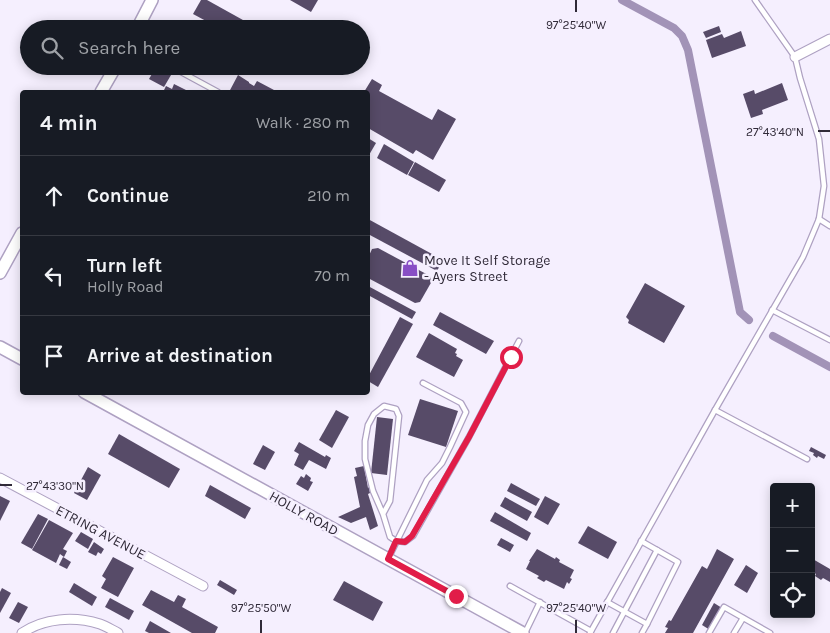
<!DOCTYPE html>
<html lang="en">
<head>
<meta charset="utf-8">
<style>
	:root { --surface:#171b24; --page:#20242c; --text:#f1f3f6; --muted:#9ea1a6; --line:#363941 }
	body { margin:0; font-family:Karla,sans-serif; background:var(--page); color:var(--text) }
	.controls { position:absolute; right:15px; bottom:15px; display:grid; overflow:hidden; border-radius:5px; box-shadow:0 2px 12px #0003 }
	.controls button { width:45px; height:45px; display:grid; place-items:center; padding:0; border:0; border-bottom:1px solid var(--line); background:var(--surface); color:var(--text); font:25px sans-serif }
	.stop { position:absolute; width:15px; height:15px; margin:-11px; border:4px solid #e11d48; border-radius:50%; background:#fff }
	.stop.end { background:#e11d48; border-color:#fff; box-shadow:0 1px 5px #0008 }
	.list { margin:0; padding:0; list-style:none }
	h2 { display:flex; justify-content:space-between; align-items:center; height:65px; margin:0; padding:0 20px; font-size:21px }
	h2 small { font-size:16px; font-weight:400; color:var(--muted) }
	.list li { display:grid; grid-template-columns:32px 1fr auto; gap:15px; align-items:center; box-sizing:border-box; height:80px; padding:0 20px; border-top:1px solid var(--line) }
	.list b { display:block; font-size:19px; white-space:nowrap }
	.list p { margin:0; font-size:16px; white-space:nowrap; color:var(--muted) }
	.list em { font-size:16px; font-style:normal; color:var(--muted) }
	.icon { flex:none; width:28px; height:28px; fill:none; stroke:currentColor; stroke-width:2; stroke-linecap:round; stroke-linejoin:round }
	.map { position:relative; flex:none; width:830px; height:633px; overflow:hidden }
	.search { position:absolute; background:var(--surface); box-shadow:0 2px 12px #0003; left:20px; top:20px; width:350px; height:55px; display:flex; align-items:center; gap:12px; box-sizing:border-box; padding:0 18px; border-radius:28px; color:var(--muted); font-size:19px }
	.panel { position:absolute; background:var(--surface); box-shadow:0 2px 12px #0003; left:20px; top:90px; width:350px; height:305px; border-radius:5px }
	.map>svg:first-child { display:block }
	.lines { fill:none; stroke-linecap:round; stroke-linejoin:round }
	.canal { stroke:#a293b7; stroke-width:8 }
	.building { fill:#574b68 }
	.lane-casing { stroke:#aea1c2; stroke-width:7 }
	.street-casing { stroke:#aea1c2; stroke-width:11 }
	.secondary-casing { stroke:#aea1c2; stroke-width:14 }
	.lane { stroke:#fff; stroke-width:4.5 }
	.street { stroke:#fff; stroke-width:9 }
	.secondary { stroke:#fff; stroke-width:11 }
	.route { stroke:#e11d48; stroke-width:6 }
	.ticks { fill:none; stroke:#302a38; stroke-width:2 }
	.labels { text-anchor:middle; stroke-width:5; stroke-linejoin:round; paint-order:stroke }
	.poi-label { font-size:14px; fill:#302a38; stroke:#f5effe; text-anchor:start }
	.street-label { font-size:14px; fill:#302a38; stroke:#f5effe }
	.ticks-label { font-size:12px; text-anchor:middle; fill:#302a38; stroke:#f5effe; stroke-width:5; stroke-linejoin:round; paint-order:stroke }
</style>
</head>
<body>
<div class="map">
<svg width="830" height="633" viewBox="0 0 830 633">
	<rect width="100%" height="100%" fill="#f5effe"/>
	<g class="lines">
		<g class="canal">
			<path d="M 622,0 L 674,28 L 682,36 L 688,50 L 740,312 L 749,320"/>
			<path d="M 773,336 L 830,367"/>
		</g>
	</g>
	<g class="building">
		<path d="M 201,0 L 207,0 L 259,29 L 221,29 L 193,14 Z"/>
		<path d="M 290,0 L 318,0 L 311,12 Z"/>
		<path d="M 719,26 L 721,32 L 706,38 L 703,32 Z"/>
		<path d="M 741,31 L 746,46 L 712,58 L 706,40 L 722,34 L 724,38 Z"/>
		<path d="M 156,67 L 171,75 L 164,87 L 149,79 Z"/>
		<path d="M 238,75 L 249,82 L 249,83 L 254,86 L 257,81 L 274,90 L 273,92 L 229,92 Z"/>
		<path d="M 372,79 L 382,85 L 379,91 L 432,120 L 438,109 L 456,119 L 433,160 L 416,150 L 413,154 L 368,128 L 368,92 L 364,92 Z"/>
		<path d="M 782,83 L 788,100 L 762,110 L 763,114 L 751,118 L 743,94 L 754,90 L 755,94 Z"/>
		<path d="M 174,84 L 186,90 L 184,92 L 163,92 L 166,86 L 172,89 Z"/>
		<path d="M 368,138 L 376,143 L 369,155 L 368,154 Z"/>
		<path d="M 384,144 L 414,162 L 407,175 L 377,158 Z"/>
		<path d="M 415,162 L 446,180 L 439,192 L 408,175 Z"/>
		<path d="M 368,219 L 443,260 L 437,271 L 368,234 Z"/>
		<path d="M 378,248 L 430,276 L 432,281 L 420,302 L 415,303 L 368,278 L 368,258 L 372,249 Z"/>
		<path d="M 645,283 L 685,306 L 664,343 L 628,323 L 629,320 L 626,317 Z"/>
		<path d="M 368,286 L 416,312 L 412,319 L 368,295 Z"/>
		<path d="M 440,312 L 494,341 L 486,354 L 433,325 Z"/>
		<path d="M 400,317 L 413,324 L 378,387 L 368,381 L 368,377 Z"/>
		<path d="M 429,333 L 457,349 L 455,353 L 457,354 L 456,356 L 463,360 L 454,377 L 416,357 Z"/>
		<path d="M 420,399 L 458,411 L 446,447 L 408,435 Z"/>
		<path d="M 336,410 L 349,417 L 332,448 L 319,440 Z"/>
		<path d="M 377,417 L 393,419 L 387,475 L 371,473 Z"/>
		<path d="M 119,434 L 180,469 L 169,488 L 108,454 Z"/>
		<path d="M 299,442 L 325,457 L 326,455 L 331,458 L 326,469 L 309,460 L 303,470 L 294,465 L 299,454 L 294,451 Z"/>
		<path d="M 263,445 L 275,452 L 265,470 L 253,464 Z"/>
		<path d="M 811,447 L 826,455 L 824,459 L 818,456 L 817,458 L 813,455 L 814,453 L 809,451 Z"/>
		<path d="M 364,466 L 368,488 L 369,487 L 370,493 L 368,494 L 378,526 L 370,530 L 366,517 L 351,523 L 338,517 L 360,507 L 354,477 L 357,476 L 355,468 Z"/>
		<path d="M 88,467 L 101,475 L 87,500 L 74,493 Z"/>
		<path d="M 306,474 L 311,478 L 310,481 L 313,482 L 308,491 L 296,484 L 301,476 L 304,478 Z"/>
		<path d="M 511,483 L 540,499 L 536,506 L 507,491 Z"/>
		<path d="M 210,485 L 251,508 L 245,519 L 205,496 Z"/>
		<path d="M 0,496 L 10,501 L 0,521 Z"/>
		<path d="M 545,496 L 560,504 L 548,525 L 534,517 Z"/>
		<path d="M 505,497 L 532,512 L 527,521 L 500,506 Z"/>
		<path d="M 495,512 L 531,533 L 527,541 L 490,521 Z"/>
		<path d="M 38,514 L 48,519 L 32,549 L 21,543 Z"/>
		<path d="M 49,520 L 73,533 L 63,549 L 67,551 L 64,557 L 60,554 L 56,563 L 32,550 Z"/>
		<path d="M 588,526 L 617,542 L 608,559 L 578,543 Z"/>
		<path d="M 81,532 L 93,539 L 88,549 L 75,541 Z"/>
		<path d="M 501,538 L 514,545 L 510,552 L 497,545 Z"/>
		<path d="M 94,542 L 104,549 L 101,554 L 98,552 L 96,556 L 88,552 Z"/>
		<path d="M 537,549 L 555,559 L 556,557 L 560,560 L 559,562 L 574,570 L 570,578 L 572,579 L 569,584 L 567,582 L 564,589 L 546,580 L 544,582 L 537,578 L 539,576 L 526,569 L 530,561 L 529,561 Z"/>
		<path d="M 717,549 L 734,559 L 693,633 L 665,633 L 668,628 L 665,627 L 669,620 L 671,621 L 702,566 L 707,569 Z"/>
		<path d="M 63,557 L 71,562 L 67,569 L 59,565 Z"/>
		<path d="M 113,557 L 134,568 L 118,597 L 101,588 L 106,579 L 102,576 Z"/>
		<path d="M 811,558 L 830,569 L 830,582 L 823,578 L 821,580 L 815,576 L 816,574 L 811,571 Z"/>
		<path d="M 746,565 L 758,573 L 747,593 L 734,585 Z"/>
		<path d="M 220,580 L 237,590 L 234,595 L 217,585 Z"/>
		<path d="M 344,581 L 383,602 L 373,621 L 333,600 Z"/>
		<path d="M 74,583 L 97,597 L 92,606 L 69,592 Z"/>
		<path d="M 2,588 L 11,593 L 0,613 L 0,592 Z"/>
		<path d="M 151,590 L 174,602 L 178,595 L 186,599 L 182,607 L 218,627 L 215,633 L 192,633 L 142,605 Z"/>
		<path d="M 110,598 L 134,611 L 129,620 L 105,607 Z"/>
		<path d="M 18,602 L 28,607 L 19,623 L 9,618 Z"/>
		<path d="M 714,603 L 722,608 L 710,630 L 702,625 Z"/>
		<path d="M 150,621 L 171,633 L 149,633 L 145,631 Z"/>
	</g>
	<g class="lines">
		<g class="lane-casing">
			<g id="lane">
				<path d="M 170,66 L 218,92"/>
				<path d="M 819,219 L 830,226"/>
				<path d="M 772,310 L 830,340"/>
				<path d="M 715,410 L 807,459"/>
				<path d="M 383,514 L 390,501 L 399,416 L 396,409 L 384,406 L 374,414 L 368,425 L 365,441 L 365,459 L 373,491 L 383,514 L 390,537 L 396,541 L 405,542 L 413,536 L 469,437 L 519,341"/>
				<path d="M 389,557 L 427,480 L 442,463 L 450,447 L 466,412 L 461,403 L 423,383"/>
				<path d="M 510,586 L 591,631"/>
				<path d="M 607,602 L 647,624 L 678,562 L 641,541"/>
				<path d="M 525,633 L 540,602"/>
				<path d="M 590,633 L 715,410 L 803,257 L 819,219 L 824,186 L 819,139 L 800,78 L 795,57 L 755,0"/>
				<path d="M 613,633 L 657,550"/>
				<path d="M 642,633 L 647,624"/>
				<path d="M 709,633 L 724,607 L 770,633"/>
				<path d="M 734,633 L 743,618"/>
			</g>
		</g>
		<g class="street-casing">
			<g id="street">
				<path d="M 795,57 L 830,39"/>
				<path d="M 0,478 L 203,586"/>
				<path d="M 22,633 C 44,618 74,616 100,624 C 106,626 112,630 118,633"/>
			</g>
		</g>
		<g class="secondary-casing">
			<g id="secondary">
				<path d="M 137,29 L 152,0"/>
				<path d="M 101,92 L 116,66"/>
				<path d="M 0,273 L 22,233"/>
				<path d="M 0,347 L 22,359"/>
				<path d="M 84,392 L 523,633"/>
			</g>
		</g>
		<use href="#lane" class="lane"/>
		<use href="#street" class="street"/>
		<use href="#secondary" class="secondary"/>
	</g>
	<g class="lines">
		<path class="route" d="M 456,596 L 388,559 L 396,541 L 405,542 L 412,536 L 469,437 L 511,357"/>
	</g>
	<path class="ticks" d="M 576,0 L 576,12M 818,131 L 830,131M 0,485 L 12,485M 261,620 L 261,633M 576,620 L 576,633"/>
	<defs>
		<g id="shop-bare" transform="scale(1.35)"><path d="M-5-2.5h2.3a2.7 3.5 0 0 1 5.4 0H5L5.5 6h-11ZM-1.5-2.5h3a1.5 2.3 0 0 0-3 0Z" fill="#884ec5" stroke="#f5effe" stroke-width="2.5" paint-order="stroke"/></g>
	</defs>
	<g fill-rule="evenodd">
		<use href="#shop-bare" x="410" y="268"/>
	</g>
	<g class="labels">
		<g class="poi-label">
			<text x="424" y="265">Move It Self Storage<tspan x="424" dy="16">- Ayers Street</tspan></text>
		</g>
		<g class="street-label">
			<text transform="translate(304 513) rotate(29)" y="5">HOLLY ROAD</text>
			<text transform="translate(101 532) rotate(28)" y="5">ETRING AVENUE</text>
		</g>
	</g>
	<g class="ticks-label">
		<text x="576" y="29">97°25'40"W</text>
		<text x="775" y="136">27°43'40"N</text>
		<text x="55" y="490">27°43'30"N</text>
		<text x="261" y="612">97°25'50"W</text>
		<text x="576" y="612">97°25'40"W</text>
	</g>
</svg>
<div class="controls">
<button>+</button>
<button>−</button>
<button><svg class="icon" aria-label="locate" viewBox="0 0 24 24"><circle cx="12" cy="12" r="6"/><path d="M12 2v4M12 18v4M2 12h4M18 12h4"/></svg></button>
</div>
<div class="stop" style="left:511px;top:357px"></div>
<div class="stop end" style="left:456px;top:596px"></div>
<div class="search"><svg class="icon" aria-label="search" viewBox="0 0 24 24"><circle cx="10" cy="10" r="6"/><path d="M15 15l6 6"/></svg>Search here</div>
<section class="panel">
<h2>4 min<small>Walk · 280 m</small></h2>
<ul class="list">
<li><svg class="icon" aria-label="ahead" viewBox="0 0 24 24"><path d="M12 20V5M6 11l6-6 6 6"/></svg><div><b>Continue</b></div><em>210 m</em></li>
<li><svg class="icon" aria-label="left" viewBox="0 0 24 24"><path d="M17 20v-9H6M10 6l-5 5 5 5"/></svg><div><b>Turn left</b><p>Holly Road</p></div><em>70 m</em></li>
<li><svg class="icon" aria-label="arrive" viewBox="0 0 24 24"><path d="M6 21V4h12l-3 4 3 4H6"/></svg><div><b>Arrive at destination</b></div></li>
</ul>
</section>
</div>
</body>
</html>
